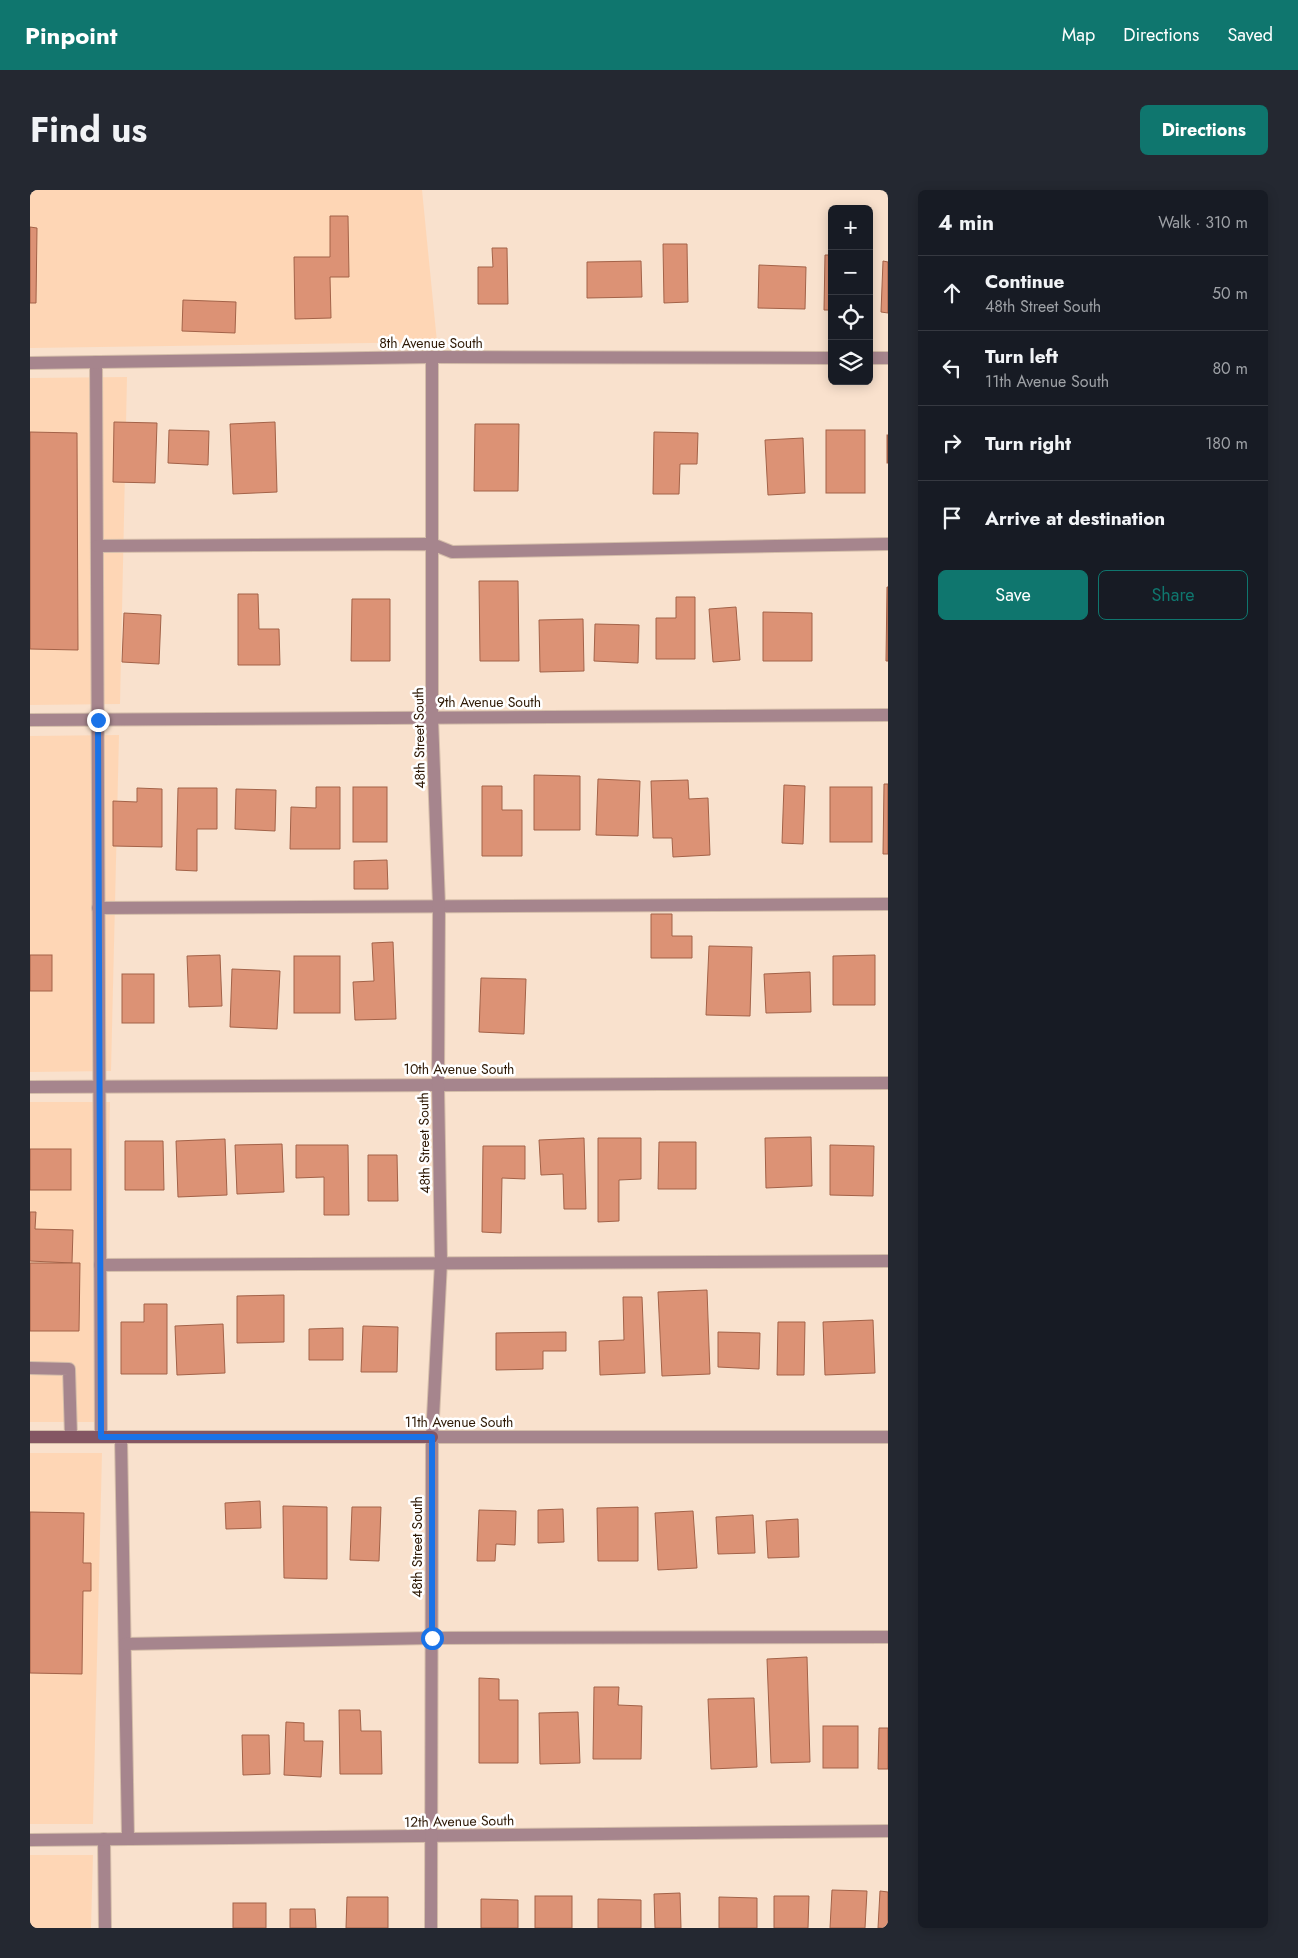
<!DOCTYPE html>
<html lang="en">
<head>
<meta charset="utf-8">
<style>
	:root { --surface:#171b24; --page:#242831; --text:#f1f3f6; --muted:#9ea1a6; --line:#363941; --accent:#0f766e }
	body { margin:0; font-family:Jost,sans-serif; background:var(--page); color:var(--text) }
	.controls { position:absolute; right:15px; top:15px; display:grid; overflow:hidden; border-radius:8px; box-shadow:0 2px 12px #0003 }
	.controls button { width:45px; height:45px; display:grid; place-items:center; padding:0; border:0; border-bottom:1px solid var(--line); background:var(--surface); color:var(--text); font:25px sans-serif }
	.stop { position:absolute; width:15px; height:15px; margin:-11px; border:4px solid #1a73e8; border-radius:50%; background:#fff }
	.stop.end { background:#1a73e8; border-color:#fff; box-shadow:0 1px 5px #0008 }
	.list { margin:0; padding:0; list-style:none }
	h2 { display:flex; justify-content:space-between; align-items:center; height:65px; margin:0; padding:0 20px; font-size:21px }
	h2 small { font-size:16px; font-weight:400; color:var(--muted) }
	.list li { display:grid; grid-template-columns:32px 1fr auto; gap:15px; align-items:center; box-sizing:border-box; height:75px; padding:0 20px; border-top:1px solid var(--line) }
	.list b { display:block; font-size:19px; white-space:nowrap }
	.list p { margin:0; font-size:16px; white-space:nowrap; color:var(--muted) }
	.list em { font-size:16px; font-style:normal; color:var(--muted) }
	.actions { display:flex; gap:10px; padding:15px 20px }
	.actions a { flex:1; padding:11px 0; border:1px solid var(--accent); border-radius:8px; text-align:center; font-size:18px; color:var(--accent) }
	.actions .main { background:var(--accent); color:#fff }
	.icon { flex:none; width:28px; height:28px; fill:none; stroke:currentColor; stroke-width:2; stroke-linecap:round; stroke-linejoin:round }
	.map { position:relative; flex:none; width:858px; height:1738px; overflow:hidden; border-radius:8px }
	header { display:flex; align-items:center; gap:30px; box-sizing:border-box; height:70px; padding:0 25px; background:var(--accent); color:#fff }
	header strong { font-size:24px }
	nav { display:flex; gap:28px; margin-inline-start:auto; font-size:18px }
	.intro { display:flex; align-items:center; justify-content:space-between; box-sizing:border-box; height:120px; padding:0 30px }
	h1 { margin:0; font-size:35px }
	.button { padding:12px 22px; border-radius:8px; background:var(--accent); color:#fff; font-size:18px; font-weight:700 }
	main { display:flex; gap:30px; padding:0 30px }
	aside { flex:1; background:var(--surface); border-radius:8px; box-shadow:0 2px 12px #0003 }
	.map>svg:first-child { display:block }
	.built { fill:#fed6b5 }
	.building { fill:#dc9275; stroke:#a36248 }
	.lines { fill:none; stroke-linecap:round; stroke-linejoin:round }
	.lane-casing { stroke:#d4bda9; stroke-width:14 }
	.street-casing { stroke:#d4bda9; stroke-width:14 }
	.secondary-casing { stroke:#d4bda9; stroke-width:14 }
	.lane { stroke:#a6858d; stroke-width:12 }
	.street { stroke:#a6858d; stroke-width:12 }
	.secondary { stroke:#845663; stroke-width:12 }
	.route { stroke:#1a73e8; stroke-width:6 }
	.labels { text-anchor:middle; stroke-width:5; stroke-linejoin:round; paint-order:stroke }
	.street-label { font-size:14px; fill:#2d1804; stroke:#fff }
</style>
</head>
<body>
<header>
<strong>Pinpoint</strong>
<nav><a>Map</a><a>Directions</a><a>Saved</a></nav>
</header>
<div class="intro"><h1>Find us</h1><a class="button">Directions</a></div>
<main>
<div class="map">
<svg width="858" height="1738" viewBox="0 0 858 1738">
	<rect width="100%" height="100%" fill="#f9e1cd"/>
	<g class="built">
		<path d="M 0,0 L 392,0 L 407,152 L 0,158 Z"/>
		<path d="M 97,187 L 90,514 L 0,515 L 0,188 Z"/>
		<path d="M 89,545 L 81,881 L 0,882 L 0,546 Z"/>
		<path d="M 0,912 L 80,912 L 73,1232 L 0,1232 Z"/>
		<path d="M 0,1263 L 72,1263 L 63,1634 L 0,1634 Z"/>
		<path d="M 0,1665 L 63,1665 L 61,1738 L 0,1738 Z"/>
	</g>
	<g class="building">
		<path d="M 300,26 L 318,26 L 319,87 L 300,87 L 301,128 L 265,129 L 264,67 L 300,67 Z"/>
		<path d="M 0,37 L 7,38 L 6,113 L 0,113 Z"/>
		<path d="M 633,54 L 657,54 L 658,112 L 634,113 Z"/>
		<path d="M 462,58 L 477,58 L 478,114 L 448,114 L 448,77 L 463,77 Z"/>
		<path d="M 795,65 L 802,65 L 802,120 L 794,120 Z"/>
		<path d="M 839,66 L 841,66 L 840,121 L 839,121 Z"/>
		<path d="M 611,71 L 612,107 L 557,108 L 557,72 Z"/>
		<path d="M 853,71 L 858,72 L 858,123 L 851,122 Z"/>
		<path d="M 729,75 L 776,77 L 775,119 L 728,118 Z"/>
		<path d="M 153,110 L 206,112 L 205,143 L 152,141 Z"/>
		<path d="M 84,232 L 127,233 L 125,293 L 83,292 Z"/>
		<path d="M 245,232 L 247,302 L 203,304 L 200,234 Z"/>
		<path d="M 445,234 L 489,234 L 488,301 L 444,301 Z"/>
		<path d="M 139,240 L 179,241 L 178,275 L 138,273 Z"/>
		<rect x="796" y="240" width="39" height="63"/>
		<path d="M 0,242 L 47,243 L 48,460 L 0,459 Z"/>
		<path d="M 624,242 L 668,243 L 667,274 L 650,274 L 649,304 L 623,304 Z"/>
		<rect x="857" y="245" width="1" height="28"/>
		<path d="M 773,248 L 775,303 L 738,305 L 735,250 Z"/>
		<path d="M 449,391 L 488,391 L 489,471 L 450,471 Z"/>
		<path d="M 857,397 L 858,397 L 858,471 L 856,471 Z"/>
		<path d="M 208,404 L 228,404 L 229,439 L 249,439 L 250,475 L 208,475 Z"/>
		<path d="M 646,407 L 665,407 L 665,469 L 626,469 L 626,428 L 646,428 Z"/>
		<path d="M 322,409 L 360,409 L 360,471 L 321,471 Z"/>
		<path d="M 706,417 L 710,470 L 683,472 L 679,419 Z"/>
		<path d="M 733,422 L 782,423 L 782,471 L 733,471 Z"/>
		<path d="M 94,423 L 131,425 L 129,474 L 92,472 Z"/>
		<path d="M 553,429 L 554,481 L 510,482 L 509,430 Z"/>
		<path d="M 565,434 L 609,435 L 608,473 L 564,471 Z"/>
		<path d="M 504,585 L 550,586 L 550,640 L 504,640 Z"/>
		<path d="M 568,589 L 610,591 L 608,646 L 566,645 Z"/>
		<path d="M 658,590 L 659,609 L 678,608 L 680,665 L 643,667 L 642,648 L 623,648 L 621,591 Z"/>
		<path d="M 854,594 L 858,594 L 858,664 L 853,664 Z"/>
		<path d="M 754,595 L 775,596 L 773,654 L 752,653 Z"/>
		<path d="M 452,596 L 472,596 L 472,620 L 492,620 L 492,666 L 452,666 Z"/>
		<path d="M 286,597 L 310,597 L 310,659 L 260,659 L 261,617 L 286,618 Z"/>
		<rect x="323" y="597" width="34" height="55"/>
		<rect x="800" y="597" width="42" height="55"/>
		<path d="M 107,598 L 132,599 L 132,657 L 83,656 L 83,611 L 107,612 Z"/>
		<path d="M 148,598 L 187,598 L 187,639 L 167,639 L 167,681 L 146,680 Z"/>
		<path d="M 206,599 L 246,600 L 245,641 L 205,639 Z"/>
		<path d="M 357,670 L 358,699 L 324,699 L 324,671 Z"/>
		<path d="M 621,724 L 642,724 L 642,746 L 662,746 L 662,768 L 621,768 Z"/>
		<path d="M 363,752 L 366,829 L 325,830 L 323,792 L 344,791 L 342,753 Z"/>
		<path d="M 679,756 L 722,757 L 720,826 L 676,825 Z"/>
		<rect x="0" y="765" width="22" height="36"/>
		<path d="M 190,765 L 192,816 L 159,817 L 157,766 Z"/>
		<path d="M 845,765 L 845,815 L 803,815 L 803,766 Z"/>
		<rect x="264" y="766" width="46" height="57"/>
		<path d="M 202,779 L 250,781 L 247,839 L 200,837 Z"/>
		<path d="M 780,782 L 781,822 L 736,823 L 734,784 Z"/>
		<rect x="92" y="784" width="32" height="49"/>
		<path d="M 451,788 L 496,789 L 494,844 L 449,842 Z"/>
		<path d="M 781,947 L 782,996 L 736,998 L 735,948 Z"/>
		<path d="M 554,948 L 556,1019 L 534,1019 L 533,984 L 511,985 L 509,950 Z"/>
		<path d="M 568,948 L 611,948 L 611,989 L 589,990 L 589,1031 L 568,1032 Z"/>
		<path d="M 195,949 L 197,1005 L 148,1007 L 146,951 Z"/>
		<path d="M 95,951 L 133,951 L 134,1000 L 95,1000 Z"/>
		<path d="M 629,952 L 666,952 L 666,999 L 628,999 Z"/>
		<path d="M 252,954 L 254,1002 L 207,1004 L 205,955 Z"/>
		<path d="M 266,955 L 318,955 L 319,1025 L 294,1025 L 294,987 L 266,988 Z"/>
		<path d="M 800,955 L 844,956 L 843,1006 L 800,1005 Z"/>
		<path d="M 453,956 L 495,956 L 495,989 L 472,988 L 471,1043 L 452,1042 Z"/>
		<rect x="0" y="959" width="41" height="41"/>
		<path d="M 338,965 L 367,965 L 368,1011 L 338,1011 Z"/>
		<path d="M 0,1022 L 6,1022 L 5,1039 L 43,1040 L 42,1073 L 0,1071 Z"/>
		<path d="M 0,1073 L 50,1073 L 49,1141 L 0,1141 Z"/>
		<path d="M 677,1100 L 680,1184 L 632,1186 L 628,1102 Z"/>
		<path d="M 254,1105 L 254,1152 L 207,1153 L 207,1106 Z"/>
		<path d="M 593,1107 L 612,1107 L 615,1183 L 570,1185 L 569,1151 L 594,1150 Z"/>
		<path d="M 114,1114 L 137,1114 L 137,1184 L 91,1184 L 91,1132 L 114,1132 Z"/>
		<path d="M 843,1130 L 845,1183 L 795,1185 L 793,1132 Z"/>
		<path d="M 748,1132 L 775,1132 L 774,1185 L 747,1185 Z"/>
		<path d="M 193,1134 L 195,1183 L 147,1185 L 145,1136 Z"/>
		<path d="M 333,1136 L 368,1137 L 367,1182 L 331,1182 Z"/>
		<path d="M 313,1138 L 313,1170 L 279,1170 L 279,1139 Z"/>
		<path d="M 536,1142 L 536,1161 L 513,1161 L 513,1179 L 466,1180 L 466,1143 Z"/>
		<path d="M 688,1142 L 730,1143 L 729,1179 L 688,1177 Z"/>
		<path d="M 230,1311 L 231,1338 L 196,1339 L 195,1313 Z"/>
		<path d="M 253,1316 L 297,1317 L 297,1389 L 254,1388 Z"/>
		<path d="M 322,1317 L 351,1317 L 349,1371 L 320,1370 Z"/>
		<path d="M 608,1317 L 608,1371 L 568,1371 L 567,1318 Z"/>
		<path d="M 533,1319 L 534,1352 L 508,1353 L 508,1320 Z"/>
		<path d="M 449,1320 L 486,1321 L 485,1355 L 466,1354 L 465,1371 L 447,1371 Z"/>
		<path d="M 663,1321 L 667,1378 L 628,1380 L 625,1323 Z"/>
		<path d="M 0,1322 L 54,1323 L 53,1373 L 61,1373 L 61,1401 L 53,1401 L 52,1484 L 0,1483 Z"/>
		<path d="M 723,1325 L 725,1363 L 688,1364 L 686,1327 Z"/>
		<path d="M 768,1329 L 769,1367 L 738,1368 L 736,1331 Z"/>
		<path d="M 777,1467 L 780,1572 L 741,1573 L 737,1469 Z"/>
		<path d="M 449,1488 L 469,1489 L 469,1510 L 488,1510 L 488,1573 L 449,1573 Z"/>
		<path d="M 564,1497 L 589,1497 L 588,1515 L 612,1516 L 611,1569 L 563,1569 Z"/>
		<path d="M 724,1508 L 727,1577 L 681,1579 L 678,1509 Z"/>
		<path d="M 309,1520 L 330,1520 L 331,1541 L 351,1541 L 352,1584 L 310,1584 Z"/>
		<path d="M 548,1522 L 550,1573 L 510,1574 L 509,1523 Z"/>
		<path d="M 256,1532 L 274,1533 L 274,1551 L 293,1551 L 291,1587 L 254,1585 Z"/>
		<rect x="793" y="1536" width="35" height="42"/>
		<path d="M 849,1538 L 858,1538 L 858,1579 L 848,1579 Z"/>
		<path d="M 212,1545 L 239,1545 L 240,1584 L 213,1585 Z"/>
		<path d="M 802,1700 L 837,1701 L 835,1738 L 800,1738 Z"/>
		<path d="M 850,1701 L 858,1702 L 858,1738 L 848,1738 Z"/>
		<path d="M 650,1703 L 651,1738 L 625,1738 L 624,1704 Z"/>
		<rect x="505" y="1706" width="37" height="32"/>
		<path d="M 744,1706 L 779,1706 L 778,1738 L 744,1738 Z"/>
		<path d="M 317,1707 L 358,1707 L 358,1738 L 316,1738 Z"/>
		<path d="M 689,1707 L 727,1708 L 727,1738 L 689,1738 Z"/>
		<path d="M 451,1709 L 488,1710 L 488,1738 L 451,1738 Z"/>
		<path d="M 568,1709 L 611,1710 L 611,1738 L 568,1738 Z"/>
		<rect x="203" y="1713" width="33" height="25"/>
		<path d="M 260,1719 L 285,1719 L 286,1738 L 260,1738 Z"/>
	</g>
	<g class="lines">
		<g class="lane-casing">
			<g id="lane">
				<path d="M 66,172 L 71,1247"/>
				<path d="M 67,356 L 402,354 L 422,362 L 858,354"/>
				<path d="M 68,718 L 858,714"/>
				<path d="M 70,1075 L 858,1071"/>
				<path d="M 0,1178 L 39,1179 L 41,1247"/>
				<path d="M 91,1247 L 98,1648"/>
				<path d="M 95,1454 L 402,1448 L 858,1447"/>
				<path d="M 74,1649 L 75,1738"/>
			</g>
		</g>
		<g class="street-casing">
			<g id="street">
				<path d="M 839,168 L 858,168"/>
				<path d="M 0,173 L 402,167 L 802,168"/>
				<path d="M 0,530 L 858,525"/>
				<path d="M 0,897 L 858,893"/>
				<path d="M 402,1247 L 858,1247"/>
				<path d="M 0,1650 L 858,1641"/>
				<path d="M 401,1738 L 402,1247 L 411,1072 L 408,894 L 409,715 L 402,528 L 402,167"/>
			</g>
		</g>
		<g class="secondary-casing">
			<path id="secondary" d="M 0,1247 L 402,1247"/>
		</g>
		<use href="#lane" class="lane"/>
		<use href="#street" class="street"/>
		<use href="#secondary" class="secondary"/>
	</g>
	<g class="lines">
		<path class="route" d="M 68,530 L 71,1247 L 402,1247 L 402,1448"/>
	</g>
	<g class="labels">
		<g class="street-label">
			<text x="401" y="158">8th Avenue South</text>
			<text x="459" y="517">9th Avenue South</text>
			<text transform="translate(389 548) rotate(-91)" y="5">48th Street South</text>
			<text x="429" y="884">10th Avenue South</text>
			<text transform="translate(394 953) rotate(-91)" y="5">48th Street South</text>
			<text x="429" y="1237">11th Avenue South</text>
			<text transform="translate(387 1357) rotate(-90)" y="5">48th Street South</text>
			<text transform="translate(429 1631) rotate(-1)" y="5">12th Avenue South</text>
		</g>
	</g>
</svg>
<div class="controls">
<button>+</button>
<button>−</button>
<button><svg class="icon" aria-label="locate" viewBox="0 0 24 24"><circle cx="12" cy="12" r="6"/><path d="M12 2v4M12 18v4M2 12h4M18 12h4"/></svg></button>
<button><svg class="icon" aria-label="layers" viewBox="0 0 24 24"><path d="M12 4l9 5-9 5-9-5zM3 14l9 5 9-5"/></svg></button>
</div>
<div class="stop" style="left:402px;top:1448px"></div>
<div class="stop end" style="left:68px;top:530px"></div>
</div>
<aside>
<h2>4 min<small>Walk · 310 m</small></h2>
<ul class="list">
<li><svg class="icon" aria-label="ahead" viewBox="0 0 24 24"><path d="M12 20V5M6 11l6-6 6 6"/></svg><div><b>Continue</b><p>48th Street South</p></div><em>50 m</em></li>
<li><svg class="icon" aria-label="left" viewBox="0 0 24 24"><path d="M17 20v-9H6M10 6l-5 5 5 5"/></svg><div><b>Turn left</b><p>11th Avenue South</p></div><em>80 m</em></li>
<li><svg class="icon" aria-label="right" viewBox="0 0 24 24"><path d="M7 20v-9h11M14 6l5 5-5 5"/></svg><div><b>Turn right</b></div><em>180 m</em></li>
<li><svg class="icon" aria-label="arrive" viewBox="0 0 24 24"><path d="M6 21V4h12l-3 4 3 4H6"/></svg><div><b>Arrive at destination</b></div></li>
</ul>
<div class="actions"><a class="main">Save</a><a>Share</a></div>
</aside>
</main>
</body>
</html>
